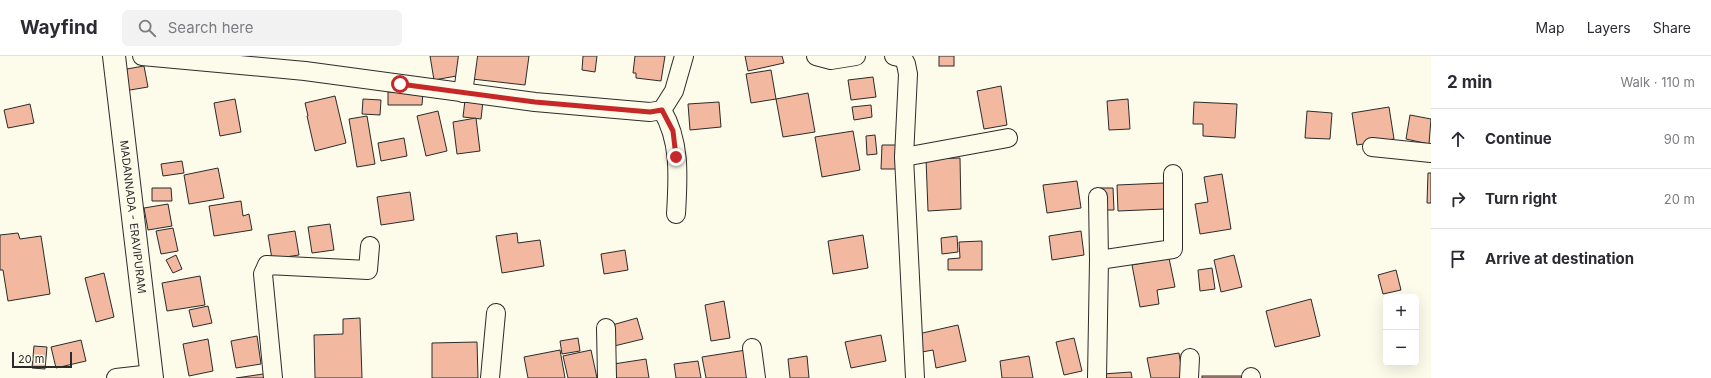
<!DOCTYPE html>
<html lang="en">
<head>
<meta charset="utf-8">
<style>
	:root { --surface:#fff; --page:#f2f2f3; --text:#2b2b33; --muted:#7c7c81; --line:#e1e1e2 }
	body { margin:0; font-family:Inter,sans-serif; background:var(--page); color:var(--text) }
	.controls { position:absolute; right:12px; bottom:12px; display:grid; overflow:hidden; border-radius:6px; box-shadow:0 4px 16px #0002 }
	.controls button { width:36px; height:36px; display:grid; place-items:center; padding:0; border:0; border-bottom:1px solid var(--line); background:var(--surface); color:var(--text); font:20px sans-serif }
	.scale { position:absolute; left:12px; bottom:10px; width:60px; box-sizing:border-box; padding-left:4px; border:2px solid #2b2b2b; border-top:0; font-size:11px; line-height:14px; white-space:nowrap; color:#2b2b2b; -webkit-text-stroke:3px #fdfbea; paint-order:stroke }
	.stop { position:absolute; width:12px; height:12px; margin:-9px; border:3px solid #c62828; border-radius:50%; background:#fff }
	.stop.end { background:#c62828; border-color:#fff; box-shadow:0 1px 4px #0008 }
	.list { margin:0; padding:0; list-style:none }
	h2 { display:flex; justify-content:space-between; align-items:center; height:52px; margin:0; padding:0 16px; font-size:17px }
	h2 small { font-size:13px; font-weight:400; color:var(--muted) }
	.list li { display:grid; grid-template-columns:26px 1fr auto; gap:12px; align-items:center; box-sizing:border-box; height:60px; padding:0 16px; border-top:1px solid var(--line) }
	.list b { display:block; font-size:15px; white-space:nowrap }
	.list em { font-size:13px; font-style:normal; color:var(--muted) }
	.icon { flex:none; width:22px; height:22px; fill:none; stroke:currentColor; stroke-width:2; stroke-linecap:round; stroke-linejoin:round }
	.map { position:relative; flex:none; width:1431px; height:322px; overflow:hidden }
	header { display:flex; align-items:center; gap:24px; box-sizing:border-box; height:56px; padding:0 20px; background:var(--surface); border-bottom:1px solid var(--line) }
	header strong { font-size:19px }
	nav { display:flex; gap:22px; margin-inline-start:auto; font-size:14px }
	.search { width:280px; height:36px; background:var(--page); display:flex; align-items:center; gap:10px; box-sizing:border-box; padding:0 14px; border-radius:6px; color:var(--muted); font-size:15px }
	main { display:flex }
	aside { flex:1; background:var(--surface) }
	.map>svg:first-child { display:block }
	.building { fill:#f2b8a0; stroke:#2b2b2b }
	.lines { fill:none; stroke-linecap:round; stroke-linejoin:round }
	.minor-casing { stroke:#2b2b2b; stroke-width:20 }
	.secondary-casing { stroke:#2b2b2b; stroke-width:24 }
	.minor { stroke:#fdfbea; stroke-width:18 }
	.secondary { stroke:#fdfbea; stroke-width:22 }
	.route { stroke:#c62828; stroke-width:5 }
	.labels { text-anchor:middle; stroke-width:3; stroke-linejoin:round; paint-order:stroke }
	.street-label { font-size:11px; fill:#2b2b2b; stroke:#fdfbea }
</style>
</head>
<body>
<header>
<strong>Wayfind</strong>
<div class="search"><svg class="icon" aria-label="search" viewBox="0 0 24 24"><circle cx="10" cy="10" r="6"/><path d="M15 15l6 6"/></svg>Search here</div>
<nav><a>Map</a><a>Layers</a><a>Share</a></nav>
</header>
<main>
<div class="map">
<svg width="1431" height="322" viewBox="0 0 1431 322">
	<rect width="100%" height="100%" fill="#fdfbea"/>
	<g class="building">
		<path d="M 430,0 L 459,0 L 462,19 L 434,24 Z"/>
		<path d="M 475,0 L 529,0 L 525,29 L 472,23 Z"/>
		<path d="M 583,0 L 597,0 L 595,16 L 582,14 Z"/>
		<path d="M 635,0 L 665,0 L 661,25 L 636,22 L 636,17 L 633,17 Z"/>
		<path d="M 745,0 L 782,0 L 784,7 L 748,15 Z"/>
		<rect x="939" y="0" width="15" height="10"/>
		<path d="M 144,10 L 148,31 L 124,35 L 121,14 Z"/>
		<path d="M 771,14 L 776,43 L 751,47 L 746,18 Z"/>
		<path d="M 873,21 L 876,41 L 851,44 L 848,24 Z"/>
		<path d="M 1001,30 L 1007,69 L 984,73 L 977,35 Z"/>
		<path d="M 388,36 L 423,36 L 422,49 L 388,49 Z"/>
		<path d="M 808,37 L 815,76 L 783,81 L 776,43 Z"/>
		<path d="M 335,40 L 346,87 L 315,95 L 307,60 L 308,60 L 305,47 Z"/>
		<path d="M 235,43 L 241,76 L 220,80 L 214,47 Z"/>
		<path d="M 363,43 L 381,44 L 380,59 L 362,58 Z"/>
		<path d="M 1128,43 L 1130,73 L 1109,74 L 1107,45 Z"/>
		<path d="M 465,44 L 483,45 L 481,63 L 463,61 Z"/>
		<path d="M 719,46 L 721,71 L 690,74 L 688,48 Z"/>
		<path d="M 1194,46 L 1237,48 L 1235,82 L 1203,80 L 1203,68 L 1193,68 Z"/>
		<path d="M 30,48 L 34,67 L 8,72 L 4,54 Z"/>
		<path d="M 871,49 L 872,61 L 854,64 L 852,51 Z"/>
		<path d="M 1389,51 L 1394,83 L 1357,89 L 1352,57 Z"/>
		<path d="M 438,55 L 447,95 L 426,100 L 417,60 Z"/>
		<path d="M 1307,55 L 1332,57 L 1330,83 L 1305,82 Z"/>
		<path d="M 1410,59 L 1431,63 L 1429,88 L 1406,83 Z"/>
		<path d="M 367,60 L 375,108 L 357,111 L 349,63 Z"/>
		<path d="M 476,62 L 480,95 L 457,98 L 453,66 Z"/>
		<path d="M 853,75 L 860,114 L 822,121 L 815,81 Z"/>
		<path d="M 875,79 L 877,98 L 867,99 L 866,80 Z"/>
		<path d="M 404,82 L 407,100 L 381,105 L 378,87 Z"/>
		<path d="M 882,89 L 899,89 L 898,113 L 881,113 Z"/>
		<path d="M 960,102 L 961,153 L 928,155 L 926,103 Z"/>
		<path d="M 182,105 L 184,117 L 163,120 L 161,108 Z"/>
		<path d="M 218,112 L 224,142 L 189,148 L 184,119 Z"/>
		<path d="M 1428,117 L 1431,117 L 1431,147 L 1427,147 Z"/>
		<path d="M 1222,118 L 1231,173 L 1200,178 L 1195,148 L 1208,146 L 1204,121 Z"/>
		<path d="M 1077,125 L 1081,152 L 1047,157 L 1043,129 Z"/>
		<path d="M 1164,127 L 1165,153 L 1118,155 L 1117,129 Z"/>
		<path d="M 152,132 L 171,132 L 172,145 L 152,145 Z"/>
		<path d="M 1100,132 L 1113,132 L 1114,154 L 1101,154 Z"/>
		<path d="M 410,136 L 414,164 L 381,169 L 377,141 Z"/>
		<path d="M 241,145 L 243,160 L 249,158 L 252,174 L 214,180 L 209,150 Z"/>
		<path d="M 168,148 L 172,170 L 148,174 L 144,152 Z"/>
		<path d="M 330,168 L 334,194 L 312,197 L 308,171 Z"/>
		<path d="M 173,172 L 178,195 L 161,198 L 156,175 Z"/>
		<path d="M 295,175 L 299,199 L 272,203 L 268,179 Z"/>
		<path d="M 1081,175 L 1084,199 L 1052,204 L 1049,180 Z"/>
		<path d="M 18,177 L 20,183 L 41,180 L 50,238 L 8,245 L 3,214 L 0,214 L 0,179 Z"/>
		<path d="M 517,177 L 518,187 L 540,184 L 544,210 L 502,217 L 496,180 Z"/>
		<path d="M 863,179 L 868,212 L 833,218 L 828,185 Z"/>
		<path d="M 957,180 L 958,196 L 942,198 L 941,182 Z"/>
		<path d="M 982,185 L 982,214 L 948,214 L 948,203 L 960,202 L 959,186 Z"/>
		<path d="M 625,194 L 628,214 L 604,218 L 601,198 Z"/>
		<path d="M 176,199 L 182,213 L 173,217 L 166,204 Z"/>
		<path d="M 1234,199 L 1242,231 L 1221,236 L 1214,204 Z"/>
		<path d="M 1169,202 L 1175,231 L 1157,234 L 1159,248 L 1140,251 L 1132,209 Z"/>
		<path d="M 1212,212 L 1215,233 L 1200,235 L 1198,214 Z"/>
		<path d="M 1396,214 L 1401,234 L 1383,238 L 1378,219 Z"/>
		<path d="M 104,217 L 114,261 L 96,266 L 85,222 Z"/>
		<path d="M 200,220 L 205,249 L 167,255 L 162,227 Z"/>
		<path d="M 1311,243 L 1320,280 L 1275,291 L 1266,255 Z"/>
		<path d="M 724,245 L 730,282 L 711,285 L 705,249 Z"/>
		<path d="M 208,250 L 212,267 L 193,271 L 189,254 Z"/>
		<path d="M 360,262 L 362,322 L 315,322 L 314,279 L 343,278 L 343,263 Z"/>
		<path d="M 637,262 L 643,283 L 610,291 L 605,271 Z"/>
		<path d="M 958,269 L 966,305 L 936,312 L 933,294 L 922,296 L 918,278 Z"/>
		<path d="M 881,279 L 886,305 L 851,312 L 845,286 Z"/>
		<path d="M 257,280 L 261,308 L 236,312 L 231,285 Z"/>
		<path d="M 578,282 L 580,295 L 562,298 L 560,285 Z"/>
		<path d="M 1074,282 L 1082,315 L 1064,319 L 1056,286 Z"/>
		<path d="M 208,283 L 213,315 L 189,320 L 183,288 Z"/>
		<path d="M 81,284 L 86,305 L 56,312 L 51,291 Z"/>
		<path d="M 477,286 L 478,322 L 432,322 L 432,287 Z"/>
		<path d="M 34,290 L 47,291 L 45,313 L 32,312 Z"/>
		<path d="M 560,294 L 565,322 L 528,322 L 524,301 Z"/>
		<path d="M 591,294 L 597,322 L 568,322 L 563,300 Z"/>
		<path d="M 746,294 L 751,322 L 706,322 L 702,301 Z"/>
		<path d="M 1179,297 L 1183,322 L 1151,322 L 1147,302 Z"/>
		<path d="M 807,300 L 809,322 L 790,322 L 788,303 Z"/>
		<path d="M 1029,300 L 1033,322 L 1002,322 L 1000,305 Z"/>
		<path d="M 646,303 L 649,322 L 609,322 L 607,309 Z"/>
		<path d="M 698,305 L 701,322 L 676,322 L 674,308 Z"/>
		<path d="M 1131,316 L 1132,322 L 1103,322 L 1103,318 Z"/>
		<path d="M 270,317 L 271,322 L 236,322 Z"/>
		<rect x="1202" y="320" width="41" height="2"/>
	</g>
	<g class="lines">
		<g class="minor-casing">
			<g id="minor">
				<path d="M 142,0 L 305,15 L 535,46 L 650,56 L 662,54 L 674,35 L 684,0"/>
				<path d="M 816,0 L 831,4 L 856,0"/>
				<path d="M 894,0 L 903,2 L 906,8 L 908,18 L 904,101 L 915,322"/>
				<path d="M 463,37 L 468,0"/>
				<path d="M 662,54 C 681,86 678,122 676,158"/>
				<path d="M 1372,91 L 1431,97"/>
				<path d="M 904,101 L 1008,82"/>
				<path d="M 1098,141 L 1099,204"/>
				<path d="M 606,272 L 607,322"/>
				<path d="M 752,292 L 756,322"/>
				<path d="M 116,322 L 152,318"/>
				<path d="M 273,322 L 263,218 L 267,209 L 368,214 L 370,190"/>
				<path d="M 490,322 L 496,257"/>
				<path d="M 1097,322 L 1099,204 L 1173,193 L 1173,118"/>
				<path d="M 1189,322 L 1190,302"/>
				<path d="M 1251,322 L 1251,321"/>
			</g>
		</g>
		<g class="secondary-casing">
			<g id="secondary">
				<path id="s1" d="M 114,0 L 152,322"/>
			</g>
		</g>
		<use href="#minor" class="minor"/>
		<use href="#secondary" class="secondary"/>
	</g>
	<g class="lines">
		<path class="route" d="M 400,28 L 535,46 L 650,56 L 662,54 L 673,75 L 676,101"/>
	</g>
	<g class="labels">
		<g class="street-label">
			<text dy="4" stroke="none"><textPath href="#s1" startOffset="162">MADANNADA - ERAVIPURAM</textPath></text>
		</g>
	</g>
</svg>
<div class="controls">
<button>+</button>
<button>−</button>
</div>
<div class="scale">20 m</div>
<div class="stop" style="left:400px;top:28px"></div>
<div class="stop end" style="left:676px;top:101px"></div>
</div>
<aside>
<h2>2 min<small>Walk · 110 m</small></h2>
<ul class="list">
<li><svg class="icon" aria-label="ahead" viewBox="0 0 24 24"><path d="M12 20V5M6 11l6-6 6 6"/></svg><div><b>Continue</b></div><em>90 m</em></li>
<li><svg class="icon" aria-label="right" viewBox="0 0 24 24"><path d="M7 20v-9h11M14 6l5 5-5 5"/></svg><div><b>Turn right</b></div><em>20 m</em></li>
<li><svg class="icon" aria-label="arrive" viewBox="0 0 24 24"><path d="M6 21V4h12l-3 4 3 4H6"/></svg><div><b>Arrive at destination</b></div></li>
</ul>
</aside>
</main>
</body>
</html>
